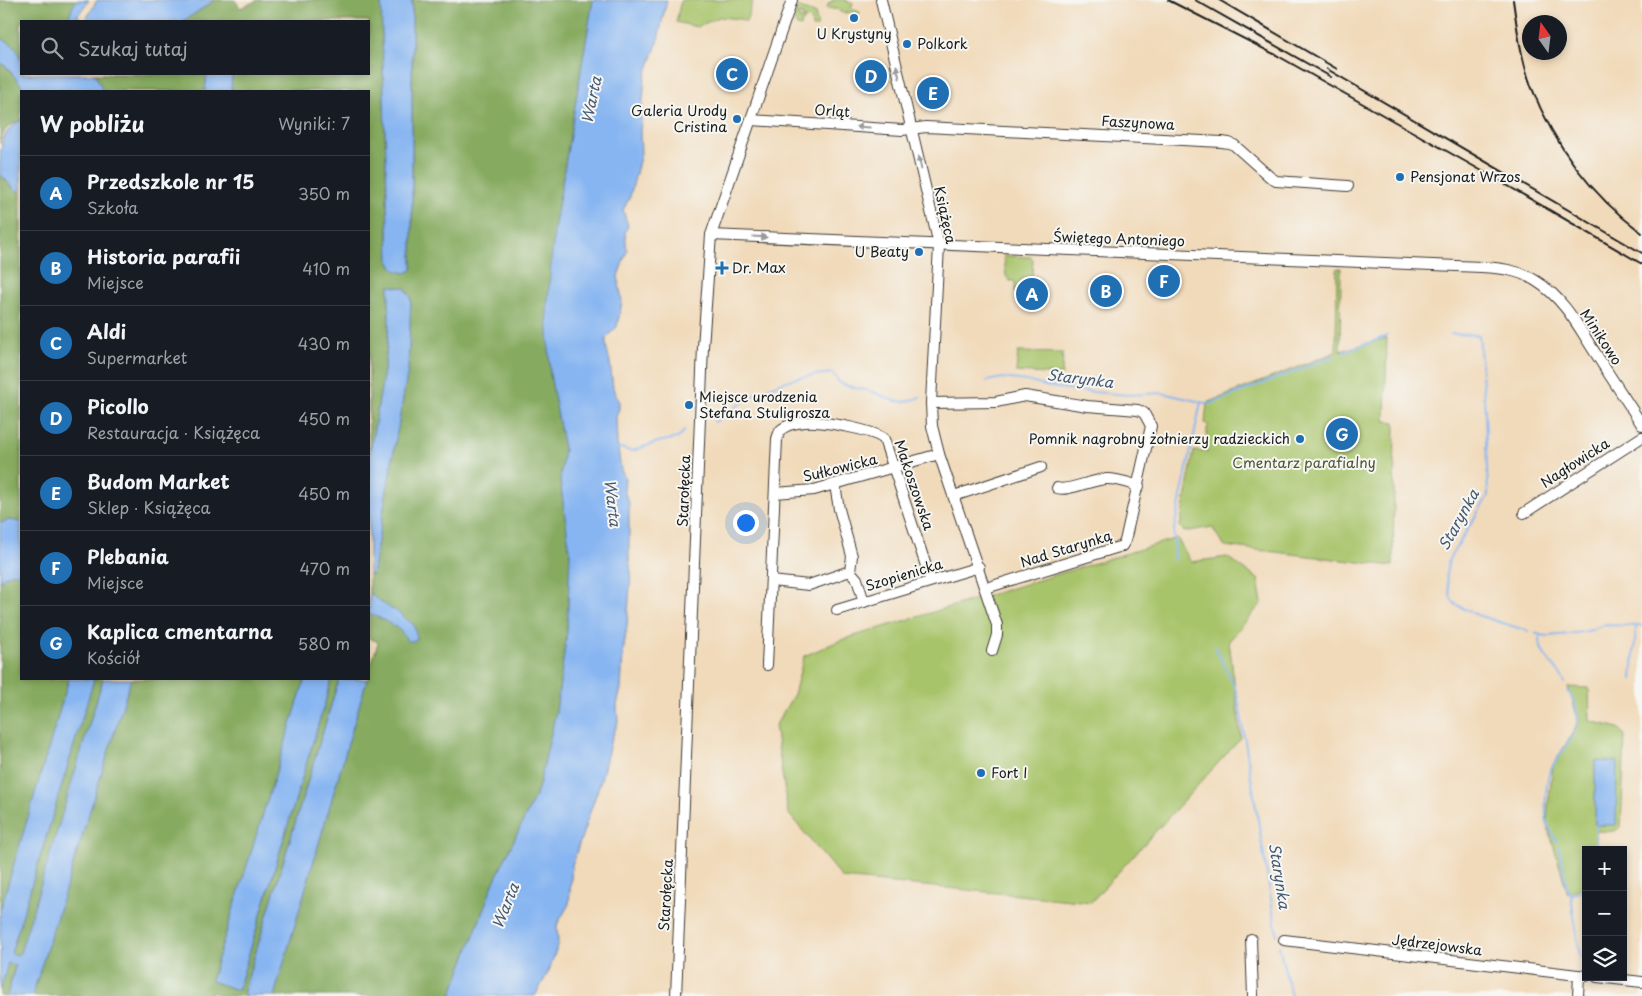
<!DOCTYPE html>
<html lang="pl">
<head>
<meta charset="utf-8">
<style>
	:root { --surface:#171b24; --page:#20242c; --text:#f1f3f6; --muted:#9ea1a6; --line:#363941; --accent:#1f6fb2 }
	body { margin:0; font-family:"Playpen Sans",sans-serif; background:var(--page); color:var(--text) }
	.controls { position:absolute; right:15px; bottom:15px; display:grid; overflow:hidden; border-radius:0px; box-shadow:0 2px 8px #0003 }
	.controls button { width:45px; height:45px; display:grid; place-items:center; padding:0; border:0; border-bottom:1px solid var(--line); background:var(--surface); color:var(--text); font:25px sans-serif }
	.compass { position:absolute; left:1522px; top:15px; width:45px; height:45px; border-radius:50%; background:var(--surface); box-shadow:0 2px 8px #0003; rotate:346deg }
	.you { position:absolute; left:745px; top:522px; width:18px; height:18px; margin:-12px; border:4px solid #fff; border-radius:50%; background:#1a73e8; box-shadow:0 0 0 8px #1a73e833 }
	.badge { display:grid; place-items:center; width:32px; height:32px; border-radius:50%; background:var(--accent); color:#fff; font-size:16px; font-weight:700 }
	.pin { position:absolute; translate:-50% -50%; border:2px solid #fff; box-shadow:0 1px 5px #0006 }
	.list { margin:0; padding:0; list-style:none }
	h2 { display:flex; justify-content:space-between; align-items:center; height:65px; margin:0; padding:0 20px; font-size:21px }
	h2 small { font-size:16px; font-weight:400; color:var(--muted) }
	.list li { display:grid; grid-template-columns:32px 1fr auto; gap:15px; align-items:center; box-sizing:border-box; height:75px; padding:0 20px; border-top:1px solid var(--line) }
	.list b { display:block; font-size:19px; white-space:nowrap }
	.list p { margin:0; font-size:16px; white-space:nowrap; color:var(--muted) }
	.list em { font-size:16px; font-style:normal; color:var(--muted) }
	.icon { flex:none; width:28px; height:28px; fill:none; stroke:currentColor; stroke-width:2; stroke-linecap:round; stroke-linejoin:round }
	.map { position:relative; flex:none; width:1642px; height:996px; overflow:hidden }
	.search { position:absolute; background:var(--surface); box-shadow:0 2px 8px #0003; left:20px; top:20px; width:350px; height:55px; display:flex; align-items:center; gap:12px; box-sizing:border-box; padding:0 18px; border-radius:0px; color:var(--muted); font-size:19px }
	.panel { position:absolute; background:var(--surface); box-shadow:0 2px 8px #0003; left:20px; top:90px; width:350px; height:590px; border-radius:0px }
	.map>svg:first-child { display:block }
	.green { fill:#a8c46b; stroke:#627044 }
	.forest { fill:#86aa5f; stroke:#51633e }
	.water { fill:#87b5f1; stroke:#526886 }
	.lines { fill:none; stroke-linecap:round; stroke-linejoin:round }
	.stream { stroke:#87b5f1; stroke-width:2 }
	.minor-casing { stroke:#3c3834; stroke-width:12 }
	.minor { stroke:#fff; stroke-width:10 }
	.rail { stroke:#1c1c1c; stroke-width:2 }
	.oneway { fill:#999 }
	.poi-dot { fill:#1f6fb2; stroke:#f6f6f2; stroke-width:2 }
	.labels { text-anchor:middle; stroke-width:4; stroke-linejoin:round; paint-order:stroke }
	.poi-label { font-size:14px; fill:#1c1c1c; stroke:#f6f6f2; text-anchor:start }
	.street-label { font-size:14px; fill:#1c1c1c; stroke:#f6f6f2 }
	.park-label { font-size:14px; fill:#4d5738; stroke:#f6f6f2 }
	.water-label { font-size:15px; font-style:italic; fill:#475971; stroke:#f6f6f2 }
</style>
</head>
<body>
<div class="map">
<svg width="1642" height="996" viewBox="0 0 1642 996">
	<rect width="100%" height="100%" fill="#f6f6f2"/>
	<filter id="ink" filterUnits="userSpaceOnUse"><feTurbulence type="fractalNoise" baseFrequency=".02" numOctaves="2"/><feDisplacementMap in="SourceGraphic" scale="10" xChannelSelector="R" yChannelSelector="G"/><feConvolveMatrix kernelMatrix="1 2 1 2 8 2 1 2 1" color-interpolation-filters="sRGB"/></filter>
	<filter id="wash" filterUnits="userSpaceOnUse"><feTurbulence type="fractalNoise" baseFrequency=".0096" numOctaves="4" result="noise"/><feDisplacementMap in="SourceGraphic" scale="20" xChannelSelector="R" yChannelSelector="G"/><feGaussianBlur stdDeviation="1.12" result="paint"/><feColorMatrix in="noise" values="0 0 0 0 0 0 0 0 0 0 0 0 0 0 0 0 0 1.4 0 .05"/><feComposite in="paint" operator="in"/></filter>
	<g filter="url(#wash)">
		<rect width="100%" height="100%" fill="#f1daba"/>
		<g class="green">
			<path d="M 681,0 L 753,0 L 746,22 L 740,19 L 719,17 L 697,27 L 676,22 Z"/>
			<path d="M 832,0 L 847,0 L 847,2 L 853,3 L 851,9 L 860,12 L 859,15 L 847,12 L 846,14 L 840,12 L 840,10 L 827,8 L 829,2 L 831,3 Z"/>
			<path d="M 797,7 L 815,13 L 818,27 L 812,27 L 811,19 L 804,18 L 804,21 L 802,21 L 801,27 L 797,26 L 794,21 L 795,15 L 799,15 L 799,19 L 802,19 L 803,15 L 795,14 Z"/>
			<path d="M 1004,256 L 1031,257 L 1033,259 L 1032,277 L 1024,292 L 1015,292 L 1015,281 L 1010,281 L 1006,276 Z"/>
			<path d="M 1337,268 L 1341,268 L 1340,351 L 1387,338 L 1385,421 L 1395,422 L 1393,566 L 1224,546 L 1212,527 L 1184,532 L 1180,526 L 1194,451 L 1207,452 L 1207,428 L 1209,426 L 1205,423 L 1207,403 L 1336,352 Z"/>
			<path d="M 1018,352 L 1063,353 L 1062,375 L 1016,372 Z"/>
			<path d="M 1177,538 L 1191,562 L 1227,557 L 1258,579 L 1262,603 L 1229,641 L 1241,738 L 1091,902 L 842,878 L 788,813 L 775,726 L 794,694 L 804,656 L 841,640 Z"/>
			<path d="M 1568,687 L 1589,688 L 1590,721 L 1619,728 L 1625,736 L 1621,826 C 1615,834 1605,831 1596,831 L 1596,850 L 1586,850 L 1586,885 L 1568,894 L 1547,824 L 1548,805 L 1553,765 L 1575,729 L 1578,719 Z"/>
		</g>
		<g class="forest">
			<path d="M 0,0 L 78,0 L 74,4 L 67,21 L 21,21 L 21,60 C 17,47 12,43 0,38 Z"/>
			<path d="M 215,0 L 235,0 L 240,8 L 258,0 L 381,0 L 389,261 L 405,273 L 412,270 L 412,0 L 593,0 L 554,230 L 550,374 L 564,449 L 560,480 L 570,553 L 567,632 L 556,712 L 538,790 L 493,884 L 451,996 L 274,996 L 367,679 L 369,679 L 369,672 L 378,642 L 369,638 L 369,573 L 372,575 L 408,370 L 411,298 L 405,288 L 389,286 L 389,326 L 385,365 L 369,458 L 369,91 L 231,91 L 232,74 L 369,74 L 369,21 L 180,21 L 185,20 Z"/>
			<path d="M 0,63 L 7,67 L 26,91 L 21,91 L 21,120 C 7,126 3,129 0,144 Z"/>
			<path d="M 95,74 L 207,74 L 205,91 L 103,91 Z"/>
			<path d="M 0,174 C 6,181 12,191 21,191 L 21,522 L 10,520 L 0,523 Z"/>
			<path d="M 13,573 L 21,573 L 21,679 L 69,679 L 0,911 L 0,582 L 2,578 Z"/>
			<path d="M 94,679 L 103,679 L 20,954 L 17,955 L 11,953 Z"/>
			<path d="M 131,679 L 305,679 L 211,981 L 238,990 L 332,679 L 339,679 L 243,994 L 249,996 L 223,996 L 211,992 L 210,996 L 32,996 Z"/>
			<path d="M 8,963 L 14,965 L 15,967 L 7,996 L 0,996 L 0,991 Z"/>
		</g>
		<g class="water">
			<path d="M 78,0 L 89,0 L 78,15 L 79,19 L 84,20 L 88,16 L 97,0 L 215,0 L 185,20 L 179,21 L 67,21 L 74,4 Z"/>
			<path d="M 381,0 L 412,0 L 412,270 L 405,273 L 395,270 L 389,261 Z"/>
			<path d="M 593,0 L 667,0 L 657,44 L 645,77 L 640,132 L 641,153 L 630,197 L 623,210 L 628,226 L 625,232 L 627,251 L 618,276 L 622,302 L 617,327 L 606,338 L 606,346 L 610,362 L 613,388 L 619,402 L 619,409 L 616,416 L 617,442 L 621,470 L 625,477 L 624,491 L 629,503 L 629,558 L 631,573 L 627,626 L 623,653 L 621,689 L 617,705 L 618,722 L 610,743 L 601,780 L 572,865 L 569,904 L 557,925 L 558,944 L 549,971 L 535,996 L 451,996 L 493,884 L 538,790 L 556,712 L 567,632 L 570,553 L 560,480 L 564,449 L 550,374 L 547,308 L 554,230 Z"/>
			<path d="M 0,38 C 19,46 21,54 21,74 L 95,74 L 103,91 L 26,91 L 7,67 L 0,63 Z"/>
			<path d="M 207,74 L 232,74 L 231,91 L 205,91 Z"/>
			<path d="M 21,120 L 21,191 L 17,191 L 0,174 C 0,148 0,132 21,120 Z"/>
			<path d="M 389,286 L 405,288 L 411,298 L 408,370 L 372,575 L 369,573 L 369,458 L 385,365 L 389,326 Z"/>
			<path d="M 10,520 L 21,522 L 21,573 C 13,573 4,574 0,582 L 0,523 Z"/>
			<path d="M 369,593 L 391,609 L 395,610 L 414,625 L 417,638 L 415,641 L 407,641 C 402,626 382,620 369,613 Z"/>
			<path d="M 69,679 L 94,679 L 11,953 L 17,955 L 20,953 L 103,679 L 131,679 L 32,996 L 7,996 L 15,967 L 14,965 L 8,963 L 0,991 L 0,911 Z"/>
			<path d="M 305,679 L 332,679 L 238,990 L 211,981 Z"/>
			<path d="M 339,679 L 367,679 L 274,996 L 249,996 L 243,994 Z"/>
			<path d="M 1595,761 L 1617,762 L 1616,825 L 1595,825 Z"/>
		</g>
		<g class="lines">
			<g class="stream">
				<path d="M 1451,334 L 1479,335 L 1485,413 L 1488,496 L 1449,559 L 1446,575 L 1451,599 L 1455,604 L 1477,615 L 1528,631"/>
				<path d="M 1343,352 L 1387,336"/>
				<path d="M 987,381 L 1002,378 L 1027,381 L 1044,386 L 1082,391 L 1128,395 L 1162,393 L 1201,402 L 1174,530 L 1174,560"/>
				<path d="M 1201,402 L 1209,404 L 1334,356"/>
				<path d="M 714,422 C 724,418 731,410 740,404 C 770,383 796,376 832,373 C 836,376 837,382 842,384 C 851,388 860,388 869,391 C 891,397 896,408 920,397"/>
				<path d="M 617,449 L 623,448 L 626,450 L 632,451 L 658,442 L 678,438 L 685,430"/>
				<path d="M 1535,633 L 1540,635 C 1538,659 1557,663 1565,683"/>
				<path d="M 1540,635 L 1548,636 L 1569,634 L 1588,631 L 1604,625 L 1642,626"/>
				<path d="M 1215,647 L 1234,685 L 1238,699 L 1277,935"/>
				<path d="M 1632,679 L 1636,627"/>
				<path d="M 1596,825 L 1596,850"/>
				<path d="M 1557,842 C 1554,835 1549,829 1547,822 C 1544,811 1546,778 1551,769 C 1569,735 1591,731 1568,690"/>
				<path d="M 1559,848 L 1567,887 L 1571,895 L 1580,957"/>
				<path d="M 1571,895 L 1586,888"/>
				<path d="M 1279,946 L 1291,996"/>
			</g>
		</g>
	</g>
	<g filter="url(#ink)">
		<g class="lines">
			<g class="minor-casing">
				<g id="minor">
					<path d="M 881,0 L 939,245 L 931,403 L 932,426 L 939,454 L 997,625 L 997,635 L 992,651"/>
					<path d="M 751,120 L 902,130 L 926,127 L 1222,142 L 1229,143 L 1234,145 L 1270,177 L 1276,181 L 1348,186"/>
					<path d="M 711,235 L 1481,267 C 1500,268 1520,270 1536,281 C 1564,298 1579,328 1596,354 C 1611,378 1627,401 1642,425"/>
					<path d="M 931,403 L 996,402 L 1025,396 L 1087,406 L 1138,410 L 1144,413 L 1151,426 L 1125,541 L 1122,546 L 986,588"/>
					<path d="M 835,485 L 839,509 L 852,556 L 850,571"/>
					<path d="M 1057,488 C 1067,492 1093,479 1107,479 C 1118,479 1129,483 1139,486"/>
					<path d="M 775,493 L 814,490 L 939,454"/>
					<path d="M 954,496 L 1041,467"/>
					<path d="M 1524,513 L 1642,437"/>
					<path d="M 850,571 L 857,579 L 864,602"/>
					<path d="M 771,581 L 809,585 L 850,571"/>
					<path d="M 837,610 L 979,567"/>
					<path d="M 767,665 L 777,439 C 778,436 779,431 782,429 C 789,423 807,421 816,422 C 831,423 873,430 884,439 L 931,581"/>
					<path d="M 1251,939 L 1253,996"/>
					<path d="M 1284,940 L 1586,976"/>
					<path d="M 1597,977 L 1642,982"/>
					<path d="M 676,996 L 703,347 L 711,235 L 792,0"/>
					<path d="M 1578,996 L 1579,975"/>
				</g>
			</g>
			<use href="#minor" class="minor"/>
			<g class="rail">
				<path d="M 1168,0 L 1278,56 L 1491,176 L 1642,264"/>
				<path d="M 1195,0 L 1331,77"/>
				<path d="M 1219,0 L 1337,69"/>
				<path d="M 1513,0 C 1517,29 1521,58 1531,86 C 1554,145 1591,195 1642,233"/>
				<path d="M 1327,69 L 1642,253"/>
			</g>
		</g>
		<defs><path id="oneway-solid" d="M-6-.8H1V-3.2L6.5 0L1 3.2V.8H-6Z" transform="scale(1.25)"/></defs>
		<g class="oneway">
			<use href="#oneway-solid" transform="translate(898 72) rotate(-104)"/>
			<use href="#oneway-solid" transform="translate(863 127) rotate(-176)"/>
			<use href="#oneway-solid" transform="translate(920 163) rotate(-103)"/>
			<use href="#oneway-solid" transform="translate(760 237) rotate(3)"/>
		</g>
	</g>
	<g class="poi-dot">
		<circle cx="854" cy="18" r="5"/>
		<circle cx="907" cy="44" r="5"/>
		<circle cx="737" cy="119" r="5"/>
		<circle cx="1400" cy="177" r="5"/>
		<circle cx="919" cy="252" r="5"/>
		<path d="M719.5 260.5h5v5h5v5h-5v5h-5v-5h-5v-5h5z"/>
		<circle cx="689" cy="405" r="5"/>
		<circle cx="1300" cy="439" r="5"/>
		<circle cx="981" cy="773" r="5"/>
	</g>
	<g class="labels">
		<g class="poi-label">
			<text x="854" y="39" text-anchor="middle">U Krystyny</text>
			<text x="917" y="49">Polkork</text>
			<text x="727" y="116" text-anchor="end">Galeria Urody<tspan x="727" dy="16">Cristina</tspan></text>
			<text x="1410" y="182">Pensjonat Wrzos</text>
			<text x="909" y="257" text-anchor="end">U Beaty</text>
			<text x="732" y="273">Dr. Max</text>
			<text x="699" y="402">Miejsce urodzenia<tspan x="699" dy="16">Stefana Stuligrosza</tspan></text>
			<text x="1290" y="444" text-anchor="end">Pomnik nagrobny żołnierzy radzieckich</text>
			<text x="991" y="778">Fort I</text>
		</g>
		<g class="street-label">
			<text transform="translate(832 111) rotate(4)" y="5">Orląt</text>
			<text transform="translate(1138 123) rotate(3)" y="5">Faszynowa</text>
			<text transform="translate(945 215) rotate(78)" y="5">Książęca</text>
			<text transform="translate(1119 239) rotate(2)" y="5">Świętego Antoniego</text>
			<text transform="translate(1601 337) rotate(57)" y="5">Minikowo</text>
			<text transform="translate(1575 463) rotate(-33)" y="5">Nagłowicka</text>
			<text transform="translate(840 468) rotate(-14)" y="5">Sułkowicka</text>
			<text transform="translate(914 485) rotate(71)" y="5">Makoszowska</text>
			<text transform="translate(684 491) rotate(-88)" y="5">Starołęcka</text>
			<text transform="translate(1066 549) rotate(-17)" y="5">Nad Starynką</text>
			<text transform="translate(904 575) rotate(-17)" y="5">Szopienicka</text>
			<text transform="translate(666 895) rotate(-87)" y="5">Starołęcka</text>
			<text transform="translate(1437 945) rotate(7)" y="5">Jędrzejowska</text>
		</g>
		<g class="park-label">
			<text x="1304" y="468">Cmentarz parafialny</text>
		</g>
		<g class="water-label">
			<text transform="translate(592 100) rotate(-78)" y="5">Warta</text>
			<text transform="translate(1080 379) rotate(7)" y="5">Starynka</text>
			<text transform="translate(612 503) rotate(83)" y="5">Warta</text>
			<text transform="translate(1459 520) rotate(-61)" y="5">Starynka</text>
			<text transform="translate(1279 876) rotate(81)" y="5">Starynka</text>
			<text transform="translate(506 906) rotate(-68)" y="5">Warta</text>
		</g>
	</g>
</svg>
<div class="controls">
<button>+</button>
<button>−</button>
<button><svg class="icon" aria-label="layers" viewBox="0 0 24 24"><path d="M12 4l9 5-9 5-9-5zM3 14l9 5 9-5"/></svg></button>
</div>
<svg class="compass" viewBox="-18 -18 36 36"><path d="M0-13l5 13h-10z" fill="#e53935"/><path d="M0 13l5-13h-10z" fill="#9ea1a6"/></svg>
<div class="you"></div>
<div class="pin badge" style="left:1032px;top:294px">A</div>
<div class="pin badge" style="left:1106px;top:291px">B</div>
<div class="pin badge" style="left:732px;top:74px">C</div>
<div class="pin badge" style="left:871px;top:76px">D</div>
<div class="pin badge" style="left:933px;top:93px">E</div>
<div class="pin badge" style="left:1164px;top:281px">F</div>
<div class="pin badge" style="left:1342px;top:434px">G</div>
<div class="search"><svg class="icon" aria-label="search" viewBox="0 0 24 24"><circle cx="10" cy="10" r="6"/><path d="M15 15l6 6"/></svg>Szukaj tutaj</div>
<section class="panel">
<h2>W pobliżu<small>Wyniki: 7</small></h2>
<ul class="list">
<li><span class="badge">A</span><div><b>Przedszkole nr 15</b><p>Szkoła</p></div><em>350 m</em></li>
<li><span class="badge">B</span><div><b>Historia parafii</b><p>Miejsce</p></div><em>410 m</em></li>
<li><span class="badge">C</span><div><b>Aldi</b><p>Supermarket</p></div><em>430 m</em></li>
<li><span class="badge">D</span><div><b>Picollo</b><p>Restauracja · Książęca</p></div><em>450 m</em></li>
<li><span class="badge">E</span><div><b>Budom Market</b><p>Sklep · Książęca</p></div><em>450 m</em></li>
<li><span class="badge">F</span><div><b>Plebania</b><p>Miejsce</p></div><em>470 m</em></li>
<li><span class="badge">G</span><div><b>Kaplica cmentarna</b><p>Kościół</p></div><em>580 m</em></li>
</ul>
</section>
</div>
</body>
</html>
